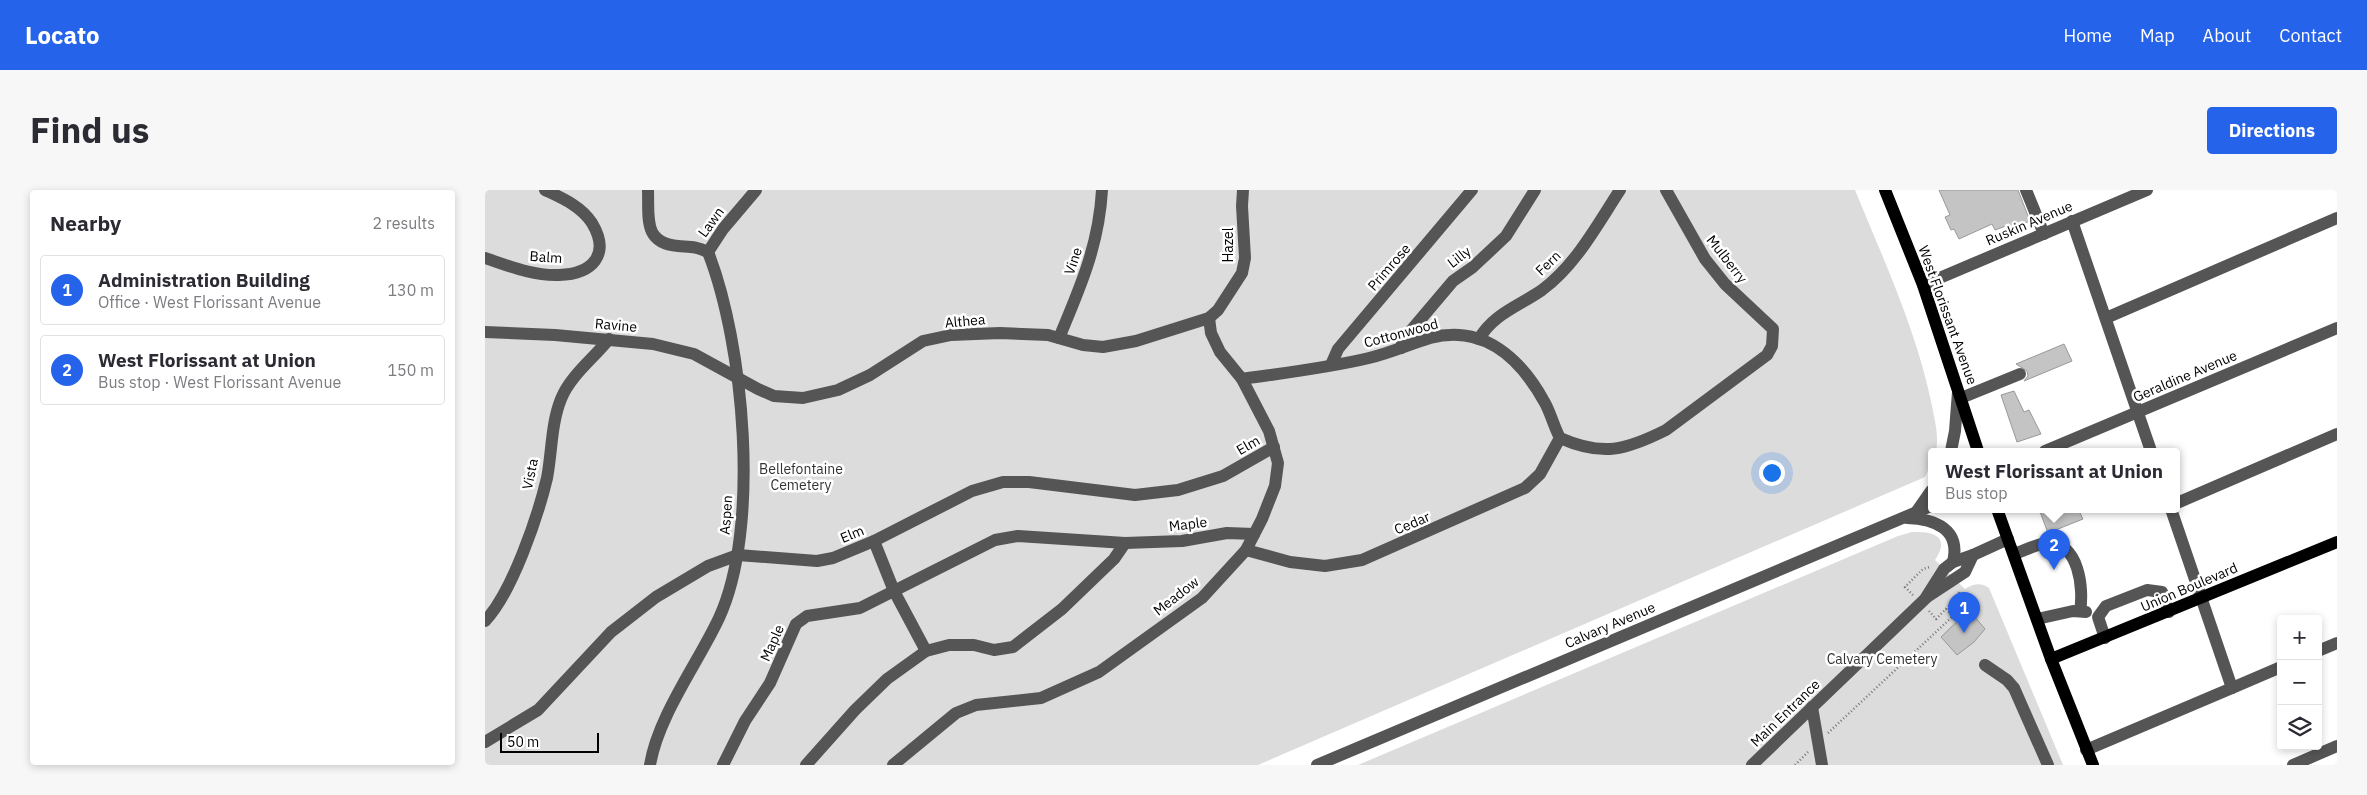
<!DOCTYPE html>
<html lang="en">
<head>
<meta charset="utf-8">
<style>
	:root { --surface:#fff; --page:#f7f7f7; --text:#2b2b33; --muted:#7c7c81; --line:#e1e1e2; --accent:#2563eb }
	body { margin:0; font-family:"IBM Plex Sans",sans-serif; background:var(--page); color:var(--text) }
	.controls { position:absolute; right:15px; bottom:15px; display:grid; overflow:hidden; border-radius:5px; box-shadow:0 2px 8px #0003 }
	.controls button { width:45px; height:45px; display:grid; place-items:center; padding:0; border:0; border-bottom:1px solid var(--line); background:var(--surface); color:var(--text); font:25px sans-serif }
	.scale { position:absolute; left:15px; bottom:12px; width:99px; box-sizing:border-box; padding-left:5px; border:2px solid #000; border-top:0; font-size:14px; line-height:18px; white-space:nowrap; color:#000; -webkit-text-stroke:4px #fff; paint-order:stroke }
	.you { position:absolute; left:1286px; top:282px; width:18px; height:18px; margin:-12px; border:4px solid #fff; border-radius:50%; background:#1a73e8; box-shadow:0 0 0 8px #1a73e833 }
	.badge { display:grid; place-items:center; width:32px; height:32px; border-radius:50%; background:var(--accent); color:#fff; font-size:16px; font-weight:700 }
	.pin { position:absolute; translate:-50% -41px; filter:drop-shadow(0 1px 2px #0008) }
	.pin::after { content:''; position:absolute; top:26px; width:18px; height:15px; background:inherit; clip-path:polygon(0 0,100% 0,50% 100%) }
	.popup { position:absolute; left:1443px; top:258px; width:252px; height:65px; box-sizing:border-box; display:grid; place-content:center; border-radius:5px; background:var(--surface); filter:drop-shadow(0 1px 4px #0005); font-size:16px; white-space:nowrap; color:var(--muted) }
	.popup b { font-size:19px; color:var(--text) }
	.popup::after { content:''; position:absolute; left:50%; top:100%; margin-left:-10px; border:10px solid transparent; border-top-color:var(--surface) }
	.list { margin:0; padding:0; list-style:none }
	h2 { display:flex; justify-content:space-between; align-items:center; height:65px; margin:0; padding:0 20px; font-size:21px }
	h2 small { font-size:16px; font-weight:400; color:var(--muted) }
	.list li { display:grid; grid-template-columns:32px 1fr auto; gap:15px; align-items:center; box-sizing:border-box; height:70px; margin:0 10px 10px; padding:0 10px; border:1px solid var(--line); border-radius:5px }
	.list b { display:block; font-size:19px; white-space:nowrap }
	.list p { margin:0; font-size:16px; white-space:nowrap; color:var(--muted) }
	.list em { font-size:16px; font-style:normal; color:var(--muted) }
	.icon { flex:none; width:28px; height:28px; fill:none; stroke:currentColor; stroke-width:2; stroke-linecap:round; stroke-linejoin:round }
	.map { position:relative; flex:none; width:1852px; height:575px; overflow:hidden; border-radius:5px }
	header { display:flex; align-items:center; gap:30px; box-sizing:border-box; height:70px; padding:0 25px; background:var(--accent); color:#fff }
	header strong { font-size:24px }
	nav { display:flex; gap:28px; margin-inline-start:auto; font-size:18px }
	.intro { display:flex; align-items:center; justify-content:space-between; box-sizing:border-box; height:120px; padding:0 30px }
	h1 { margin:0; font-size:35px }
	.button { padding:12px 22px; border-radius:5px; background:var(--accent); color:#fff; font-size:18px; font-weight:700 }
	main { display:flex; gap:30px; padding:0 30px }
	aside { flex:1; background:var(--surface); border-radius:5px; box-shadow:0 2px 8px #0003 }
	.map>svg:first-child { display:block }
	.green { fill:#dcdcdc }
	.building { fill:#c4c4c4; stroke:#999 }
	.lines { fill:none; stroke-linecap:round; stroke-linejoin:round }
	.path { stroke:#777; stroke-width:2.5; stroke-dasharray:1 2.5; stroke-linecap:butt }
	.minor { stroke:#555; stroke-width:12 }
	.major { stroke:#000; stroke-width:12 }
	.labels { text-anchor:middle; stroke-width:5; stroke-linejoin:round; paint-order:stroke }
	.street-label { font-size:14px; fill:#000; stroke:#fff }
	.park-label { font-size:14px; fill:#333; stroke:#fff }
</style>
</head>
<body>
<header>
<strong>Locato</strong>
<nav><a>Home</a><a>Map</a><a>About</a><a>Contact</a></nav>
</header>
<div class="intro"><h1>Find us</h1><a class="button">Directions</a></div>
<main>
<aside>
<h2>Nearby<small>2 results</small></h2>
<ul class="list">
<li><span class="badge">1</span><div><b>Administration Building</b><p>Office · West Florissant Avenue</p></div><em>130 m</em></li>
<li><span class="badge">2</span><div><b>West Florissant at Union</b><p>Bus stop · West Florissant Avenue</p></div><em>150 m</em></li>
</ul>
</aside>
<div class="map">
<svg width="1852" height="575" viewBox="0 0 1852 575">
	<rect width="100%" height="100%" fill="#fff"/>
	<g class="green">
		<path d="M 0,0 L 1370,0 C 1399,71 1432,141 1447,216 C 1450,232 1454,246 1451,261 L 1446,261 L 1446,274 L 1440,287 L 773,575 L 0,575 Z"/>
		<path d="M 1427,342 C 1448,341 1466,346 1450,370 L 1480,399 C 1488,394 1495,392 1504,398 L 1578,575 L 873,575 L 1413,346 Z"/>
	</g>
	<g class="building">
		<path d="M 1454,0 L 1533,0 L 1545,31 L 1522,40 L 1521,36 L 1510,40 L 1507,34 L 1474,49 L 1469,39 L 1466,40 L 1460,27 L 1465,25 Z"/>
		<path d="M 1579,154 L 1587,171 L 1539,191 L 1543,186 L 1542,181 L 1531,174 Z"/>
		<path d="M 1529,201 L 1539,222 L 1544,220 L 1556,244 L 1532,252 L 1516,205 Z"/>
		<path d="M 1554,319 L 1593,319 L 1598,329 L 1563,343 Z"/>
		<path d="M 1484,420 L 1500,439 L 1489,452 L 1472,465 L 1456,447 Z"/>
	</g>
	<g class="lines">
		<g class="path">
			<path d="M 1428,405 L 1420,397 L 1438,379 L 1445,377"/>
			<path d="M 1461,419 L 1473,431"/>
			<path d="M 1444,421 L 1451,429 L 1471,409 L 1475,400"/>
			<path d="M 1343,543 L 1468,426"/>
			<path d="M 1310,575 L 1323,562"/>
		</g>
		<g class="minor">
			<path d="M 163,0 C 164,28 158,53 193,56 C 206,57 210,56 223,62"/>
			<path d="M 1541,0 L 1559,44"/>
			<path d="M 1587,31 L 1666,261"/>
			<path d="M 223,62 L 238,39 L 271,0"/>
			<path d="M 0,68 C 24,76 48,86 74,85 C 107,84 126,65 107,33 C 96,16 77,8 60,0"/>
			<path d="M 1438,95 L 1662,0"/>
			<path d="M 1621,128 L 1852,28"/>
			<path d="M 0,142 L 70,145 L 168,154 L 209,164 L 273,199 L 289,206 L 318,208 L 353,200 L 385,185 L 438,151 L 466,145 L 515,143 L 563,145 L 598,155 L 618,157 L 651,151 L 724,128 L 733,120 L 757,83 L 760,68 L 757,16 L 758,0"/>
			<path d="M 574,148 C 595,98 614,55 617,0"/>
			<path d="M 994,149 C 1008,124 1034,116 1057,100 C 1091,75 1112,35 1135,0"/>
			<path d="M 916,158 L 918,150 L 968,91 L 988,77 L 1021,46 L 1050,0"/>
			<path d="M 846,175 L 853,159 L 987,0"/>
			<path d="M 757,189 C 799,183 842,178 884,168 C 905,163 925,154 945,148 C 999,134 1036,169 1060,213 C 1066,224 1069,237 1075,248 C 1118,267 1141,260 1181,240 L 1282,165 L 1287,156 L 1288,139 L 1240,94 L 1220,69 L 1181,0"/>
			<path d="M 1476,208 L 1535,184"/>
			<path d="M 1466,261 L 1470,241 L 1473,202"/>
			<path d="M 1560,261 L 1852,138"/>
			<path d="M 1692,313 L 1852,244"/>
			<path d="M 1432,321 L 1446,301"/>
			<path d="M 1422,328 C 1450,329 1476,339 1468,372"/>
			<path d="M 389,351 L 409,401 L 441,461"/>
			<path d="M 761,360 L 805,372 L 840,376 L 877,370 L 1040,298 L 1055,284 L 1075,248"/>
			<path d="M 1529,364 C 1539,361 1551,354 1562,353 C 1594,351 1599,399 1595,421"/>
			<path d="M 1442,407 L 1480,382 L 1488,365"/>
			<path d="M 1552,429 L 1588,421 L 1601,422"/>
			<path d="M 0,431 C 27,403 53,326 62,288 C 67,262 66,234 76,209 C 85,186 109,168 124,149"/>
			<path d="M 1620,448 L 1613,427 L 1621,416 L 1662,400 L 1677,402 L 1684,422"/>
			<path d="M 1833,461 L 1852,453"/>
			<path d="M 1500,475 L 1522,490 L 1529,498 L 1563,575"/>
			<path d="M 1747,498 L 1796,477"/>
			<path d="M 1327,517 L 1337,575"/>
			<path d="M 0,552 L 53,520 L 126,442 L 171,407 L 223,376 L 253,365 L 332,371 L 348,368 L 389,351 L 487,301 L 518,292 L 544,292 L 650,305 L 693,300 L 738,286 L 789,257"/>
			<path d="M 1601,560 L 1747,498 L 1686,319"/>
			<path d="M 165,575 C 173,526 213,473 234,428 C 276,337 259,154 223,62"/>
			<path d="M 238,575 L 260,531 L 285,493 L 311,434 L 322,426 L 375,418 L 510,350 L 533,346 L 640,353 L 697,351 L 742,343 L 769,344"/>
			<path d="M 321,575 L 370,520 L 402,489 L 441,461 L 464,455 L 489,455 L 509,460 L 528,457 L 577,419 L 629,369 L 640,353"/>
			<path d="M 408,575 L 471,523 L 491,515 L 556,508 L 614,482 L 717,408 L 761,360 L 777,329 L 790,296 L 793,273 L 784,241 L 757,189 L 735,162 L 726,143 L 724,128"/>
			<path d="M 832,575 L 1446,316"/>
			<path d="M 1267,575 L 1440,409 L 1459,379 L 1468,372 L 1488,365 L 1523,349"/>
			<path d="M 1808,575 L 1852,556"/>
		</g>
		<g class="major">
			<path d="M 1400,0 L 1438,95 L 1493,261"/>
			<path d="M 1512,319 L 1566,469 L 1608,575"/>
			<path d="M 1566,469 L 1852,352"/>
		</g>
	</g>
	<g class="labels">
		<g class="street-label">
			<text transform="translate(226 32) rotate(-54)" y="5">Lawn</text>
			<text transform="translate(1544 33) rotate(-23)" y="5">Ruskin Avenue</text>
			<text transform="translate(743 55) rotate(-90)" y="5">Hazel</text>
			<text transform="translate(61 67) rotate(4)" y="5">Balm</text>
			<text transform="translate(974 67) rotate(-38)" y="5">Lilly</text>
			<text transform="translate(1242 69) rotate(52)" y="5">Mulberry</text>
			<text transform="translate(588 71) rotate(-71)" y="5">Vine</text>
			<text transform="translate(1063 73) rotate(-44)" y="5">Fern</text>
			<text transform="translate(904 77) rotate(-49)" y="5">Primrose</text>
			<text transform="translate(1463 125) rotate(70)" y="5">West Florissant Avenue</text>
			<text transform="translate(480 131) rotate(-5)" y="5">Althea</text>
			<text transform="translate(131 135) rotate(5)" y="5">Ravine</text>
			<text transform="translate(916 143) rotate(-15)" y="5">Cottonwood</text>
			<text transform="translate(1700 186) rotate(-23)" y="5">Geraldine Avenue</text>
			<text transform="translate(763 255) rotate(-30)" y="5">Elm</text>
			<text transform="translate(45 284) rotate(-78)" y="5">Vista</text>
			<text transform="translate(241 325) rotate(-86)" y="5">Aspen</text>
			<text transform="translate(927 333) rotate(-23)" y="5">Cedar</text>
			<text transform="translate(703 334) rotate(-7)" y="5">Maple</text>
			<text transform="translate(367 344) rotate(-22)" y="5">Elm</text>
			<text transform="translate(1704 397) rotate(-23)" y="5">Union Boulevard</text>
			<text transform="translate(691 406) rotate(-38)" y="5">Meadow</text>
			<text transform="translate(1125 435) rotate(-23)" y="5">Calvary Avenue</text>
			<text transform="translate(287 453) rotate(-66)" y="5">Maple</text>
			<text transform="translate(1300 523) rotate(-44)" y="5">Main Entrance</text>
		</g>
		<g class="park-label">
			<text x="316" y="284">Bellefontaine<tspan x="316" dy="16">Cemetery</tspan></text>
			<text x="1397" y="474">Calvary Cemetery</text>
		</g>
	</g>
</svg>
<div class="controls">
<button>+</button>
<button>−</button>
<button><svg class="icon" aria-label="layers" viewBox="0 0 24 24"><path d="M12 4l9 5-9 5-9-5zM3 14l9 5 9-5"/></svg></button>
</div>
<div class="scale">50 m</div>
<div class="you"></div>
<div class="pin badge" style="left:1479px;top:443px">1</div>
<div class="pin badge" style="left:1569px;top:380px">2</div>
<div class="popup"><b>West Florissant at Union</b>Bus stop</div>
</div>
</main>
</body>
</html>
